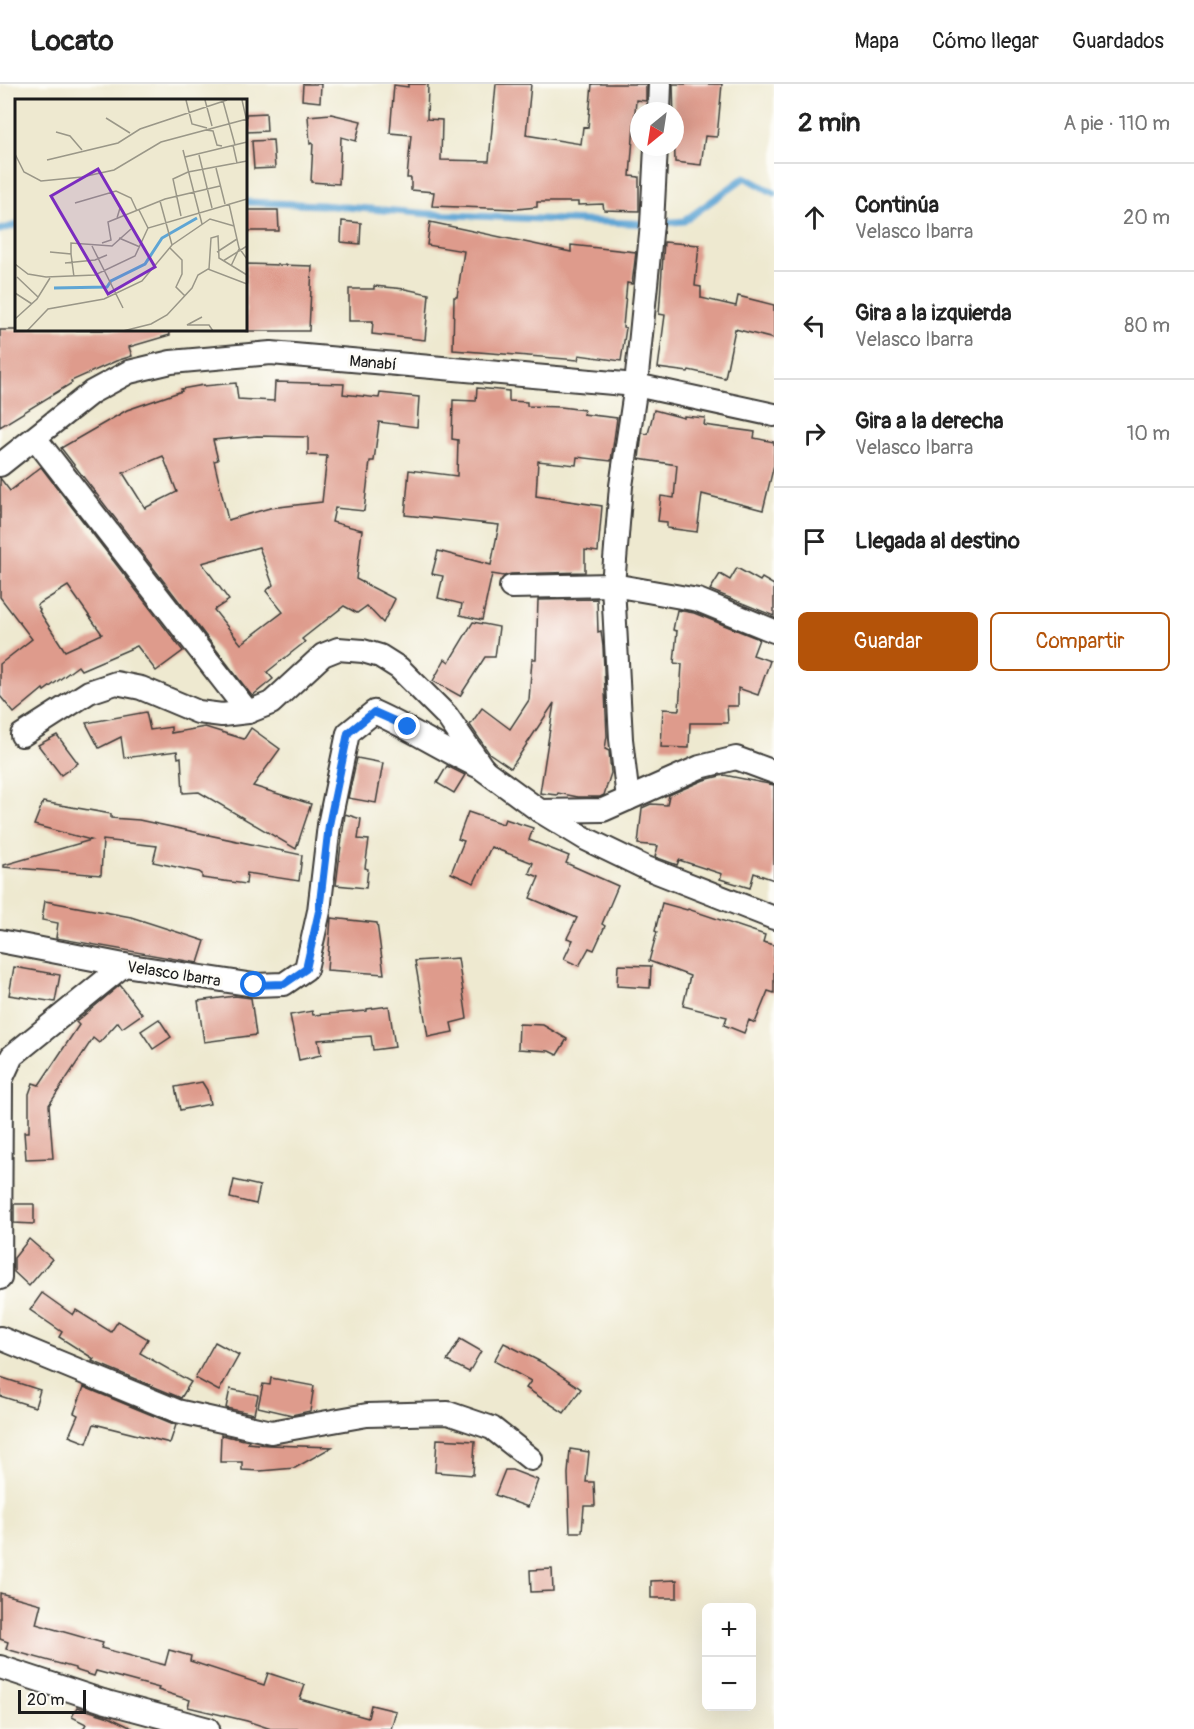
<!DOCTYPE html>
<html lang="es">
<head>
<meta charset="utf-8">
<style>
	:root { --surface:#fff; --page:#f6f6f6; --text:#222; --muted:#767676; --line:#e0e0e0; --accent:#b45309 }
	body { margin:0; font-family:Pangolin,sans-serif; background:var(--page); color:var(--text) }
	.controls { position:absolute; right:18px; bottom:18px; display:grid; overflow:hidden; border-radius:9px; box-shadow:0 6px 24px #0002 }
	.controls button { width:54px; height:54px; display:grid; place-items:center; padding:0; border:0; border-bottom:2px solid var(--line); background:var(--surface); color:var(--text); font:30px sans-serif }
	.compass { position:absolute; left:630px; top:18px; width:54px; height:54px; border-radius:50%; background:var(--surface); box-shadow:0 6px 24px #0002; rotate:210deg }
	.scale { position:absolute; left:18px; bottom:15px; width:68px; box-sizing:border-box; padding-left:6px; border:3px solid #1c1c1c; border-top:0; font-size:16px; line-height:21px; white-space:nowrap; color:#1c1c1c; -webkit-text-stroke:4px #fdfcf7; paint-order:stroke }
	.stop { position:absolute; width:18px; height:18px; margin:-14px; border:4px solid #1a73e8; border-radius:50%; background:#fff }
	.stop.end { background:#1a73e8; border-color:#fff; box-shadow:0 2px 6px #0008 }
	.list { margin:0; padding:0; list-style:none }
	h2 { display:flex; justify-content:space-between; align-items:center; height:78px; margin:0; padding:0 24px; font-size:26px }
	h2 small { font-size:20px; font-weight:400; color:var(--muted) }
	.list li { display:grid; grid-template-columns:39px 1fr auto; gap:18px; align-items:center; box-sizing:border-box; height:108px; padding:0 24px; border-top:2px solid var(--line) }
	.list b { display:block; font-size:22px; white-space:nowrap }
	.list p { margin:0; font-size:20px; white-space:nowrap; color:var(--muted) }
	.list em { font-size:20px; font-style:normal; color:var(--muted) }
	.actions { display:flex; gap:12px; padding:18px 24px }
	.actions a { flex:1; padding:14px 0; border:2px solid var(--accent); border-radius:9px; text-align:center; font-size:21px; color:var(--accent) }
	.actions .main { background:var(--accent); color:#fff }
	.icon { flex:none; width:33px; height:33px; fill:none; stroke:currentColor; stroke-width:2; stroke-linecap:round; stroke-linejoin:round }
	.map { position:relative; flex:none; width:774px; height:1645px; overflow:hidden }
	header { display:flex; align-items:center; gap:36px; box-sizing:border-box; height:84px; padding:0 30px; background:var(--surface); border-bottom:2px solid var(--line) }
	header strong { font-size:28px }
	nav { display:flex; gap:33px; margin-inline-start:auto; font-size:21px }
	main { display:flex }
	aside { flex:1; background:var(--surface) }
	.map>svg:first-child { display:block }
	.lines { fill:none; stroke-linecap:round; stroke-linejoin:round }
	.stream { stroke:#5ea5d4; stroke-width:7 }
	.building { fill:#de9b8c; fill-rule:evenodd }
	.minor-casing { stroke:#3c3b37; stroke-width:26 }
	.minor { stroke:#fff; stroke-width:22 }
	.route { stroke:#1a73e8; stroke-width:8 }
	.labels { text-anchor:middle; stroke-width:6; stroke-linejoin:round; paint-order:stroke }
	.street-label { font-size:16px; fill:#1c1c1c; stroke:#fdfcf7 }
	.inset-river { fill:none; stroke:#5ea5d4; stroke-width:3 }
	.inset-road { fill:none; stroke:#9a9788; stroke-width:1.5 }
	.view { fill:#7b2cbf; fill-opacity:0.15; stroke:#7b2cbf; stroke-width:3 }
	.inset-edge { fill:none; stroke:#1c1c1c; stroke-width:3 }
</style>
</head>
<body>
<header>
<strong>Locato</strong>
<nav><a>Mapa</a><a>Cómo llegar</a><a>Guardados</a></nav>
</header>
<main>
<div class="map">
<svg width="774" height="1645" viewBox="0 0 774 1645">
	<rect width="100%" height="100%" fill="#fdfcf7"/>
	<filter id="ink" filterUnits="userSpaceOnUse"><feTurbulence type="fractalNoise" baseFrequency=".0167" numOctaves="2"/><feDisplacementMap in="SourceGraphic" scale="12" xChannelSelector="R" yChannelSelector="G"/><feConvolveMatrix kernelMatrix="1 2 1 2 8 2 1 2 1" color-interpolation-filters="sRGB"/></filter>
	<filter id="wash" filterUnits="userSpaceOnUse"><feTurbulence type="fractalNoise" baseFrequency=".008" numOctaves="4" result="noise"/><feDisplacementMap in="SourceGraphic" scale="24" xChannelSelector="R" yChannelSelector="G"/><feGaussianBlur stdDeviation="1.35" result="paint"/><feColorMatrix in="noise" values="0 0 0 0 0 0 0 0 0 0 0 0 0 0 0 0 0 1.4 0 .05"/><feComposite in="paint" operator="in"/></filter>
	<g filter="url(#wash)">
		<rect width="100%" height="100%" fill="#eee9d0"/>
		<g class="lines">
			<g class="stream">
				<path d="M 246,118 L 321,121 L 432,130 L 652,140 L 684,137 L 745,93 L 774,109"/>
				<path d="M 0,146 L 16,141"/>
			</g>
		</g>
		<g id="blocks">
			<g class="building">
				<path d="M 303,0 L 321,0 L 320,18 L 302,16 Z"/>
				<path d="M 408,0 L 428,0 L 427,35 L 442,36 L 441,76 L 489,77 L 496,0 L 531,0 L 526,51 L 581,60 L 583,43 L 588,44 L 592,0 L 646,0 L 646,17 L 636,16 L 630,92 L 639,93 L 639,127 L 604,126 L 603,120 L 578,121 L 578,118 L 537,118 L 537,123 L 517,125 L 432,122 L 434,108 L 411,106 L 411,94 L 407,94 L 411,51 L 390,49 L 394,1 L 408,3 Z"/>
				<path d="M 673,0 L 722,0 L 717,53 L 705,52 L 701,81 L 675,78 Z"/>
				<path d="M 266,29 L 267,47 L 246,48 L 246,30 Z"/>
				<path d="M 331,30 L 361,37 L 356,57 L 341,53 L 339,100 L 311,98 L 313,59 L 310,60 L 308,32 Z"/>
				<path d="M 273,56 L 275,84 L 254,85 L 252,57 Z"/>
				<path d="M 246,126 L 278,126 L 279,147 L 246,147 Z"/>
				<path d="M 342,137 L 361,139 L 360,160 L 341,158 Z"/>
				<path d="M 430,138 L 571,168 L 571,161 L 636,168 L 632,200 L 627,199 L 623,243 L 626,244 L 621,277 L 579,271 L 578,276 L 453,266 L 454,213 L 457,213 L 464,167 L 427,161 Z"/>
				<path d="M 664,158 L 699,161 L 695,202 L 701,203 L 701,214 L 736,222 L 738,212 L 774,221 L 774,255 L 735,245 L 725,294 L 689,286 L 688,288 L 658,284 L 665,231 L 659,230 Z"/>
				<path d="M 246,180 L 312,182 L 309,247 L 246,247 Z"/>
				<path d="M 374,202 L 405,205 L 429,210 L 425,256 L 372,250 L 373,237 L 349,237 L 349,205 L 374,205 Z"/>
				<path d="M 0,246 L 169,246 L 170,251 L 129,263 L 132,272 L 116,277 L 71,297 L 72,299 L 0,343 Z"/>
				<path d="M 275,298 L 344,300 L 343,310 L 379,314 L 380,309 L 419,313 L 417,343 L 379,338 L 374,377 L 370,377 L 364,427 L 335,424 L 332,438 L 362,446 L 356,495 L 395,515 L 383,539 L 367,522 L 357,529 L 344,522 L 302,555 L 305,558 L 267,588 L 273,595 L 252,612 L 61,364 L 127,326 L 182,307 L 181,305 L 204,301 L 204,302 L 236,299 L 238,315 L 274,317 ZM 257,352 L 308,353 L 308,371 L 327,372 L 322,418 L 270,424 L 228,436 L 214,377 L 218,376 L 213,356 ZM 163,372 L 177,408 L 145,424 L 123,389 ZM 259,463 L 273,501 L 266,507 L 283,528 L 241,560 L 214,526 L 229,516 L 202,479 Z"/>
				<path d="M 477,304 L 509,307 L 509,317 L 527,318 L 527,322 L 561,323 L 584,326 L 583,330 L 617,334 L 611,377 L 577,373 L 576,381 L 538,377 L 536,412 L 602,422 L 598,468 L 585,466 L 585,488 L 511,490 L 504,492 L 492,490 L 482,536 L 460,531 L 462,520 L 438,514 L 443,492 L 432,490 L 438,467 L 491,481 L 499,441 L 405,431 L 409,386 L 457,392 L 458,356 L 452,355 L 453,316 L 476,317 Z"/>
				<path d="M 654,326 L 684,334 L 684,332 L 705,334 L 704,341 L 755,348 L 754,354 L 774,358 L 774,381 L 763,426 L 702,410 L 697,448 L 667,444 L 667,438 L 658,437 L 661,412 L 674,414 L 677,381 L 639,375 L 642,349 L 648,350 Z"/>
				<path d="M 41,383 L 183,567 L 156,587 L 137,562 L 81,586 L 78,582 L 44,607 L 43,605 L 14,629 L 0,612 L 0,580 L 32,555 L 0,513 L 0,394 L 10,407 ZM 68,502 L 102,550 L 65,567 L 39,527 L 40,526 L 37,521 Z"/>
				<path d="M 737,484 L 760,497 L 762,494 L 774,501 L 774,532 L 710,506 L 720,490 L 730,496 Z"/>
				<path d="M 597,515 L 598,548 L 601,547 L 603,563 L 607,652 L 605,665 L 609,667 L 611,689 L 604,711 L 600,713 L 578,713 L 558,709 L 557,711 L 540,709 L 554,619 L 511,684 L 489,669 L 470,641 L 482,624 L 510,645 L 529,616 L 532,575 L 536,575 L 538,516 Z"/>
				<path d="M 677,526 L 694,529 L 759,555 L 753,571 L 770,577 L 758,611 L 738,604 L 738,622 L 727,622 L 728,639 L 690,639 L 689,664 L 661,663 L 663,625 L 679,626 L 682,580 L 674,579 L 677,547 L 673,546 Z"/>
				<path d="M 473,538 L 499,543 L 495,573 L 485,573 L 460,612 L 433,597 L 445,575 L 449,578 Z"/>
				<path d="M 146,628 L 150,646 L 171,643 L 171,649 L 205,643 L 244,655 L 251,644 L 280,665 L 253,702 L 311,720 L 296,765 L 199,708 L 183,709 L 181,673 L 178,674 L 177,667 L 124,674 L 121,653 L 99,664 L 86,639 Z"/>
				<path d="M 57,651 L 78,679 L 61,691 L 38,661 Z"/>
				<path d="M 357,674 L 383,679 L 376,719 L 348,714 Z"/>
				<path d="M 447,682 L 465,691 L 454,709 L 437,699 Z"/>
				<path d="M 724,691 L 774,701 L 774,796 L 754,789 L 750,804 L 720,795 L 722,790 L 679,776 L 677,781 L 655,773 L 658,762 L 638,760 L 642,724 L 651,720 L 667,721 L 669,711 L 704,696 Z"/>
				<path d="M 43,718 L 111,730 L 111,734 L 139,736 L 302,771 L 299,797 L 247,789 L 246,800 L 202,794 L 202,790 L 199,788 L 153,778 L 157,762 L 103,756 L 101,791 L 4,783 L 4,781 L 91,756 L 34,741 Z"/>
				<path d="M 468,728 L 503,740 L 505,735 L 533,744 L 529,756 L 569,772 L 566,779 L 618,802 L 602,840 L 605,842 L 594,866 L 589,864 L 579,882 L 564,875 L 573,856 L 567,854 L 577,834 L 530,814 L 539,793 L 529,789 L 533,779 L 491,763 L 474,799 L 451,789 L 464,757 L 458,755 Z"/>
				<path d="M 345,730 L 361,735 L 358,755 L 369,756 L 365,784 L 368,785 L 366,804 L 336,801 Z"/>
				<path d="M 45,817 L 131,833 L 205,857 L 198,879 L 56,854 L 58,839 L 42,836 Z"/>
				<path d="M 662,819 L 687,826 L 688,825 L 765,851 L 763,858 L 774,861 L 774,909 L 768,907 L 755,939 L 749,936 L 744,949 L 724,941 L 727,933 L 683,922 L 690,892 L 649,877 L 657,848 L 655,847 Z"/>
				<path d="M 331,834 L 377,839 L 384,890 L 327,886 Z"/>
				<path d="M 458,874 L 467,935 L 451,939 L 453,948 L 428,953 L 415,877 Z"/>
				<path d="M 618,881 L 651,882 L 650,904 L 617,902 Z"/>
				<path d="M 14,883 L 60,891 L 55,918 L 9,911 Z"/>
				<path d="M 120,901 L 142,930 L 122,944 L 118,938 L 99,959 L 93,954 L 49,1021 L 53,1074 L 26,1075 L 24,1048 L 29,1048 L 29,1010 L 33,999 L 39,1001 L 79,941 L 76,938 Z"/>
				<path d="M 235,912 L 251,914 L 256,951 L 204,958 L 198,917 Z"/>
				<path d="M 389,922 L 395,963 L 373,966 L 371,952 L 318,956 L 321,971 L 299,976 L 290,931 L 312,927 L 313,931 L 367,927 L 367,925 Z"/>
				<path d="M 159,935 L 171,953 L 153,965 L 141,947 Z"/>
				<path d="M 519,940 L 543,941 L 567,955 L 557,971 L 549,967 L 518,965 Z"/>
				<path d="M 202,998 L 207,1006 L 210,1020 L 180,1026 L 175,1003 Z"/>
				<path d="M 234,1096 L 260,1102 L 256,1120 L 230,1114 Z"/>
				<path d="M 14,1120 L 34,1120 L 34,1140 L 14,1139 Z"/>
				<path d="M 29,1155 L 52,1175 L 29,1202 L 14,1188 L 14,1174 Z"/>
				<path d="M 42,1209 L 73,1231 L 76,1226 L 111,1248 L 118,1237 L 148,1255 L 140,1269 L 191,1298 L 181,1314 L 92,1277 L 94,1275 L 59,1253 L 62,1248 L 30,1226 Z"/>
				<path d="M 460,1255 L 481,1267 L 469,1288 L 447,1277 Z"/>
				<path d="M 215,1258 L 239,1271 L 219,1307 L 195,1294 Z"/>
				<path d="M 504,1259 L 543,1279 L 581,1305 L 564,1329 L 526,1304 L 531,1297 L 494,1277 Z"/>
				<path d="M 0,1293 L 40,1306 L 35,1323 L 0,1312 Z"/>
				<path d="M 271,1294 L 314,1302 L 310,1327 L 292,1331 L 258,1323 L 263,1300 L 270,1301 Z"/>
				<path d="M 84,1303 L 176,1341 L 170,1359 L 94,1340 L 87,1359 L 69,1352 L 78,1331 L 74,1329 Z"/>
				<path d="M 230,1305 L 258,1311 L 254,1330 L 226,1324 Z"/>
				<path d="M 221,1351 L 249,1357 L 248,1359 L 268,1361 L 332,1363 L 295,1384 L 260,1387 L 242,1386 L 242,1378 L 220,1378 Z"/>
				<path d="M 437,1355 L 475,1357 L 473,1391 L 435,1388 Z"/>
				<path d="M 570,1365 L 589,1368 L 586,1398 L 594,1398 L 595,1422 L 584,1422 L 582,1448 L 570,1448 L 568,1390 Z"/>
				<path d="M 505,1386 L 512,1386 L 538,1396 L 528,1423 L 495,1411 Z"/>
				<path d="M 552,1485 L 553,1507 L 531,1508 L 530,1486 Z"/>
				<path d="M 677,1496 L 677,1514 L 651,1514 L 651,1497 Z"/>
				<path d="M 0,1509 L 41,1520 L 36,1540 L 103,1559 L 101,1564 L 165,1581 L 169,1566 L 191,1572 L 190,1577 L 264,1601 L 268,1589 L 305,1601 L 300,1615 L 368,1634 L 371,1621 L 396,1627 L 391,1645 L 271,1645 L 247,1637 L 188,1623 L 190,1616 L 158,1606 L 159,1604 L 96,1587 L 94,1592 L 75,1586 L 75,1584 L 6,1565 L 8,1558 L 0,1555 Z"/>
				<path d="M 77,1623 L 109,1633 L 134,1645 L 83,1645 L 86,1640 L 72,1633 Z"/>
			</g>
		</g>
	</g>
	<g filter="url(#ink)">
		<use href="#blocks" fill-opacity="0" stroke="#3c3b37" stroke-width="1.5"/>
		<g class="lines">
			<g class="minor-casing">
				<g id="minor">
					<path d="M 659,27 L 660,0"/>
					<path d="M 35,354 L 248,628"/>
					<path d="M 0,381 L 92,308 L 129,288 L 171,278 L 271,269 L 636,301 L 774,331"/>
					<path d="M 511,503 L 613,501 L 698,516 L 774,547"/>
					<path d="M 22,651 L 89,608 L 116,599 L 141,604 L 198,628 L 222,631 L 248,628 L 271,619 L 323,571 L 338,565 L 363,567 L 380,572 L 399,584 L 447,632 L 484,686 L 540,727 L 586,755 L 644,783 L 774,834"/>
					<path d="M 628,715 L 621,655 L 613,501 L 621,402 L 636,301 L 652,140 L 656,63"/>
					<path d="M 540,727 L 603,726 L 700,683 L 736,674 L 774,688"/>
					<path d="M 0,857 L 124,881 L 254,901 L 284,900 L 306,885 L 319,827 L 329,741 L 348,649 L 374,628 C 412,645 446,668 484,685"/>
					<path d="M 0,1194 L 1,996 L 12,972 L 124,881"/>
					<path d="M 0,1254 L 177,1327 L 271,1348 L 367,1331 L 448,1329 L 492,1344 L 531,1375"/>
					<path d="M 0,1583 L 103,1617 L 208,1645"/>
				</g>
			</g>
			<use href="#minor" class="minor"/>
		</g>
	</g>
	<g class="lines" filter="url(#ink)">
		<path class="route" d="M 254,901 L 284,900 L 306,885 L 319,827 L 329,741 L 348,649 L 374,628 L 408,643"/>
	</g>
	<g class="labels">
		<g class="street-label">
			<text transform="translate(373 278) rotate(5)" y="6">Manabí</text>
			<text transform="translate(174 889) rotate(9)" y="6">Velasco Ibarra</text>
		</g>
	</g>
	<g transform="translate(15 15)">
		<rect width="232" height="232" fill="#eee9d0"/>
		<path class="inset-river" d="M 39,189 L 92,188 L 96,182 L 130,165 L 147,139 L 182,119"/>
		<path class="inset-road" d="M 171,1 L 177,25 L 192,29M 190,1 L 197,27M 227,1 L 232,23M 208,2 L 220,46M 91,19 L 115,34M 191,31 L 198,32 L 202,46 L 207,47M 41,33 L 55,37 L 67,51M 218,46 L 222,64M 168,51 L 187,125M 0,55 L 9,73 L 26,82 L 67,78 L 99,71 L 146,43 L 232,20M 184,56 L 197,109M 170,58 L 232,43M 32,61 L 103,44 L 125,30 L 212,1M 201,69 L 210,105M 96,93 L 105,109 L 102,119M 145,102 L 157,146M 60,104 L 101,92 L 116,99 L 122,112M 214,105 L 224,149 L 232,160M 124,111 L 133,129M 166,117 L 158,80 L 173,73 L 232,62M 104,139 L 125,148M 87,144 L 96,141 L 93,123 L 150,100 L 205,87M 77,147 L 108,209M 155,149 L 167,161 L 167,175 L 161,188 L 170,197M 35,153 L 56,155 L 59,178M 202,153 L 222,140M 56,155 L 56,144 L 97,147 L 116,130M 208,162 L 232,147M 50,164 L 80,161 L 92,156M 0,165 L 13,175 L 31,178 L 80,176 L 120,157 L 133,129 L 232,100M 216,167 L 224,150M 194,170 L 196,139 L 203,137 L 204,159 L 232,176M 2,178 L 23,198M 0,194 L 17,205M 187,218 L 172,226 L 194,226 L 198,232M 0,220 L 22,200 L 35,179M 12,232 L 33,210 L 89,200 L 127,182 L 157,146 L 195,120 L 219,127M 108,232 L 136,225 L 152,216 L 177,189 L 183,176 L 193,170 L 232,185"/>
		<path class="view" d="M 83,70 L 140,168 L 93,195 L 36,97 Z"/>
		<rect width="232" height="232" class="inset-edge"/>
	</g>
</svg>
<div class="controls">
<button>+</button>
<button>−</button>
</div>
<svg class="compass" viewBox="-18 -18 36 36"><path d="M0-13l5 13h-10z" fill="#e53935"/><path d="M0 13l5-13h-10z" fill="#767676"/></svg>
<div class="scale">20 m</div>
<div class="stop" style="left:254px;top:901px"></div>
<div class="stop end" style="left:408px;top:643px"></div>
</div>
<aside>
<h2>2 min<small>A pie · 110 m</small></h2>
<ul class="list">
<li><svg class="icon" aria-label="ahead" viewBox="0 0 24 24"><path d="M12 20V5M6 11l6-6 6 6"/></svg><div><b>Continúa</b><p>Velasco Ibarra</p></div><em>20 m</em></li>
<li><svg class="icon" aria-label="left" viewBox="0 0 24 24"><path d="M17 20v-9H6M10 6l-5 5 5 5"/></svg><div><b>Gira a la izquierda</b><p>Velasco Ibarra</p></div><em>80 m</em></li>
<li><svg class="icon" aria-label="right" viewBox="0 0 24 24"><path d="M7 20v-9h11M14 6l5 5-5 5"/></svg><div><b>Gira a la derecha</b><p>Velasco Ibarra</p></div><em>10 m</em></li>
<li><svg class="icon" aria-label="arrive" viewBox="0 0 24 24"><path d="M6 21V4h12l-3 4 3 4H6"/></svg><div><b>Llegada al destino</b></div></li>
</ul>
<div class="actions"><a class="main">Guardar</a><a>Compartir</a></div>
</aside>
</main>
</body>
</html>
